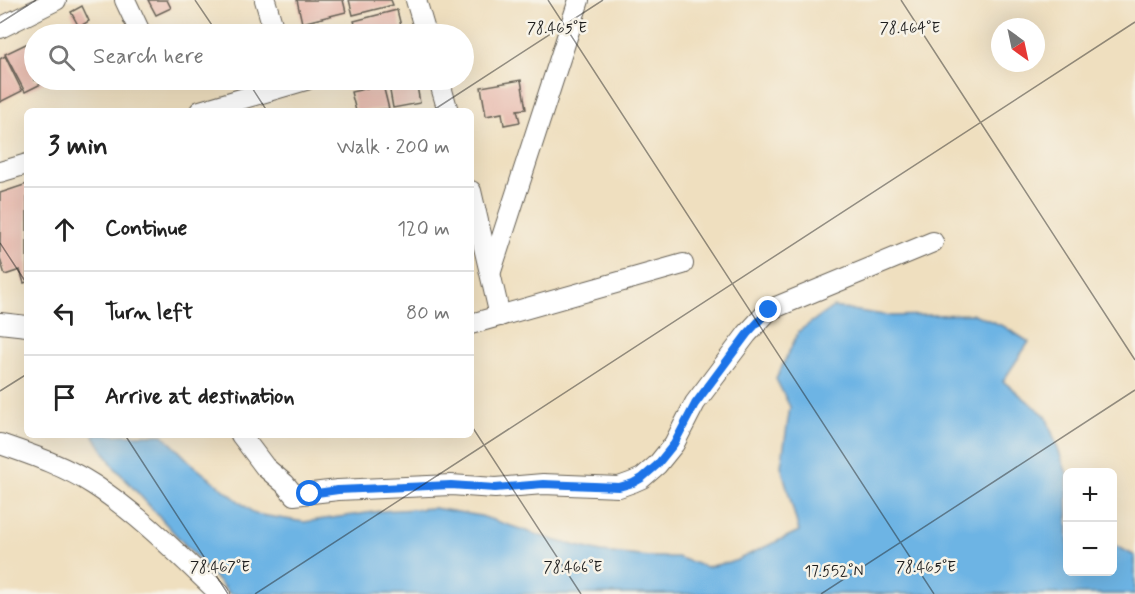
<!DOCTYPE html>
<html lang="en">
<head>
<meta charset="utf-8">
<style>
	:root { --surface:#fff; --page:#f2f2f2; --text:#222; --muted:#767676; --line:#e0e0e0 }
	body { margin:0; font-family:Mynerve,sans-serif; background:var(--page); color:var(--text) }
	.controls { position:absolute; right:18px; bottom:18px; display:grid; overflow:hidden; border-radius:9px; box-shadow:0 6px 24px #0002 }
	.controls button { width:54px; height:54px; display:grid; place-items:center; padding:0; border:0; border-bottom:2px solid var(--line); background:var(--surface); color:var(--text); font:30px sans-serif }
	.compass { position:absolute; left:991px; top:18px; width:54px; height:54px; border-radius:50%; background:var(--surface); box-shadow:0 6px 24px #0002; rotate:147deg }
	.stop { position:absolute; width:18px; height:18px; margin:-14px; border:4px solid #1a73e8; border-radius:50%; background:#fff }
	.stop.end { background:#1a73e8; border-color:#fff; box-shadow:0 2px 6px #0008 }
	.list { margin:0; padding:0; list-style:none }
	h2 { display:flex; justify-content:space-between; align-items:center; height:78px; margin:0; padding:0 24px; font-size:26px }
	h2 small { font-size:20px; font-weight:400; color:var(--muted) }
	.list li { display:grid; grid-template-columns:39px 1fr auto; gap:18px; align-items:center; box-sizing:border-box; height:84px; padding:0 24px; border-top:2px solid var(--line) }
	.list b { display:block; font-size:22px; white-space:nowrap }
	.list em { font-size:20px; font-style:normal; color:var(--muted) }
	.icon { flex:none; width:33px; height:33px; fill:none; stroke:currentColor; stroke-width:2; stroke-linecap:round; stroke-linejoin:round }
	.map { position:relative; flex:none; width:1135px; height:594px; overflow:hidden }
	.search { position:absolute; background:var(--surface); box-shadow:0 6px 24px #0002; left:24px; top:24px; width:450px; height:66px; display:flex; align-items:center; gap:15px; box-sizing:border-box; padding:0 21px; border-radius:33px; color:var(--muted); font-size:22px }
	.panel { position:absolute; background:var(--surface); box-shadow:0 6px 24px #0002; left:24px; top:108px; width:450px; height:330px; border-radius:9px }
	.map>svg:first-child { display:block }
	.water { fill:#6db4e4; stroke:#446880; stroke-width:1.5 }
	.building { fill:#e5b1a4 }
	.lines { fill:none; stroke-linecap:round; stroke-linejoin:round }
	.minor-casing { stroke:#666055; stroke-width:22 }
	.minor { stroke:#fff; stroke-width:20 }
	.route { stroke:#1a73e8; stroke-width:8 }
	.ticks { fill:none; stroke:#1c1c1c; stroke-width:1.5; stroke-opacity:0.45 }
	.ticks-label { font-size:15px; text-anchor:middle; fill:#1c1c1c; stroke:#f7f3e8; stroke-width:5; stroke-linejoin:round; paint-order:stroke }
</style>
</head>
<body>
<div class="map">
<svg width="1135" height="594" viewBox="0 0 1135 594">
	<rect width="100%" height="100%" fill="#f7f3e8"/>
	<filter id="ink" filterUnits="userSpaceOnUse"><feTurbulence type="fractalNoise" baseFrequency=".0167" numOctaves="2"/><feDisplacementMap in="SourceGraphic" scale="12" xChannelSelector="R" yChannelSelector="G"/><feConvolveMatrix kernelMatrix="1 2 1 2 8 2 1 2 1" color-interpolation-filters="sRGB"/></filter>
	<filter id="wash" filterUnits="userSpaceOnUse"><feTurbulence type="fractalNoise" baseFrequency=".008" numOctaves="4" result="noise"/><feDisplacementMap in="SourceGraphic" scale="24" xChannelSelector="R" yChannelSelector="G"/><feGaussianBlur stdDeviation="1.35" result="paint"/><feColorMatrix in="noise" values="0 0 0 0 0 0 0 0 0 0 0 0 0 0 0 0 0 1.4 0 .05"/><feComposite in="paint" operator="in"/></filter>
	<g filter="url(#wash)">
		<rect width="100%" height="100%" fill="#efdfbf"/>
		<path class="water" d="M 833,307 L 890,316 L 974,314 L 1005,327 L 1029,342 L 1003,381 L 1046,416 L 1067,474 L 1068,572 L 1112,572 L 1113,544 L 1135,556 L 1135,594 L 230,594 L 114,467 L 93,435 L 163,435 L 194,466 L 255,514 L 304,522 L 381,511 L 434,508 L 481,516 L 553,540 L 601,552 L 650,557 L 677,557 L 706,567 L 735,561 L 799,531 L 781,466 L 790,407 L 776,379 L 799,331 Z"/>
		<g id="blocks">
			<g class="building">
				<path d="M 148,0 L 167,0 L 171,8 L 156,15 Z"/>
				<path d="M 297,0 L 343,0 L 346,12 L 302,23 Z"/>
				<path d="M 349,0 L 391,0 L 393,5 L 353,15 Z"/>
				<path d="M 82,6 L 89,21 L 79,27 L 71,12 Z"/>
				<path d="M 397,10 L 403,34 L 358,34 L 354,21 Z"/>
				<path d="M 351,26 L 353,34 L 320,34 Z"/>
				<path d="M 28,43 L 34,55 L 34,80 L 49,80 L 25,92 L 5,54 Z"/>
				<path d="M 5,56 L 22,91 L 0,102 L 0,59 Z"/>
				<path d="M 388,80 L 416,80 L 420,103 L 393,108 Z"/>
				<path d="M 521,80 L 526,109 L 517,110 L 520,122 L 504,125 L 502,113 L 486,116 L 481,87 Z"/>
				<path d="M 383,85 L 389,109 L 356,111 L 351,92 Z"/>
				<path d="M 27,184 L 27,282 L 24,283 L 20,270 L 5,275 L 0,259 L 0,193 Z"/>
			</g>
		</g>
	</g>
	<g filter="url(#ink)">
		<use href="#blocks" fill-opacity="0" stroke="#666055" stroke-width="1.5"/>
		<g class="lines">
			<g class="minor-casing">
				<g id="minor">
					<path d="M 125,0 L 141,34"/>
					<path d="M 265,0 L 275,34"/>
					<path d="M 416,0 L 426,34"/>
					<path d="M 0,28 L 56,0"/>
					<path d="M 439,80 L 448,111"/>
					<path d="M 200,111 L 306,80"/>
					<path d="M 0,172 L 27,164"/>
					<path d="M 471,191 L 500,316"/>
					<path d="M 491,271 L 579,0"/>
					<path d="M 0,323 L 27,326"/>
					<path d="M 471,324 L 683,264"/>
					<path d="M 241,435 L 265,467 L 285,484 L 294,495 L 338,490 L 451,485 L 495,488 L 543,484 L 619,487 L 633,482 L 642,478 L 657,465 L 674,444 L 695,403 L 747,334 L 769,310 L 933,242"/>
					<path d="M 0,444 C 32,455 65,466 94,485 C 140,515 180,556 220,594"/>
				</g>
			</g>
			<use href="#minor" class="minor"/>
		</g>
	</g>
	<g class="lines" filter="url(#ink)">
		<path class="route" d="M 310,494 L 338,490 L 451,485 L 495,488 L 543,484 L 619,487 L 633,483 L 642,478 L 657,465 L 674,444 L 695,404 L 747,334 L 769,310"/>
	</g>
	<path class="ticks" d="M 195,0 L 218,34M 548,0 L 934,594M 901,0 L 1135,360M 0,23 L 36,0M 247,80 L 267,111M 432,111 L 603,0M 0,243 L 27,284M 0,391 L 27,374M 471,425 L 581,594M 125,435 L 228,594M 255,594 L 1135,22M 821,594 L 1135,390"/>
	<g class="ticks-label">
		<text x="557" y="33">78.465°E</text>
		<text x="910" y="33">78.464°E</text>
		<text x="220" y="572">78.467°E</text>
		<text x="573" y="572">78.466°E</text>
		<text x="926" y="572">78.465°E</text>
		<text x="834" y="576">17.552°N</text>
	</g>
</svg>
<div class="controls">
<button>+</button>
<button>−</button>
</div>
<svg class="compass" viewBox="-18 -18 36 36"><path d="M0-13l5 13h-10z" fill="#e53935"/><path d="M0 13l5-13h-10z" fill="#767676"/></svg>
<div class="stop" style="left:310px;top:494px"></div>
<div class="stop end" style="left:769px;top:310px"></div>
<div class="search"><svg class="icon" aria-label="search" viewBox="0 0 24 24"><circle cx="10" cy="10" r="6"/><path d="M15 15l6 6"/></svg>Search here</div>
<section class="panel">
<h2>3 min<small>Walk · 200 m</small></h2>
<ul class="list">
<li><svg class="icon" aria-label="ahead" viewBox="0 0 24 24"><path d="M12 20V5M6 11l6-6 6 6"/></svg><div><b>Continue</b></div><em>120 m</em></li>
<li><svg class="icon" aria-label="left" viewBox="0 0 24 24"><path d="M17 20v-9H6M10 6l-5 5 5 5"/></svg><div><b>Turn left</b></div><em>80 m</em></li>
<li><svg class="icon" aria-label="arrive" viewBox="0 0 24 24"><path d="M6 21V4h12l-3 4 3 4H6"/></svg><div><b>Arrive at destination</b></div></li>
</ul>
</section>
</div>
</body>
</html>
